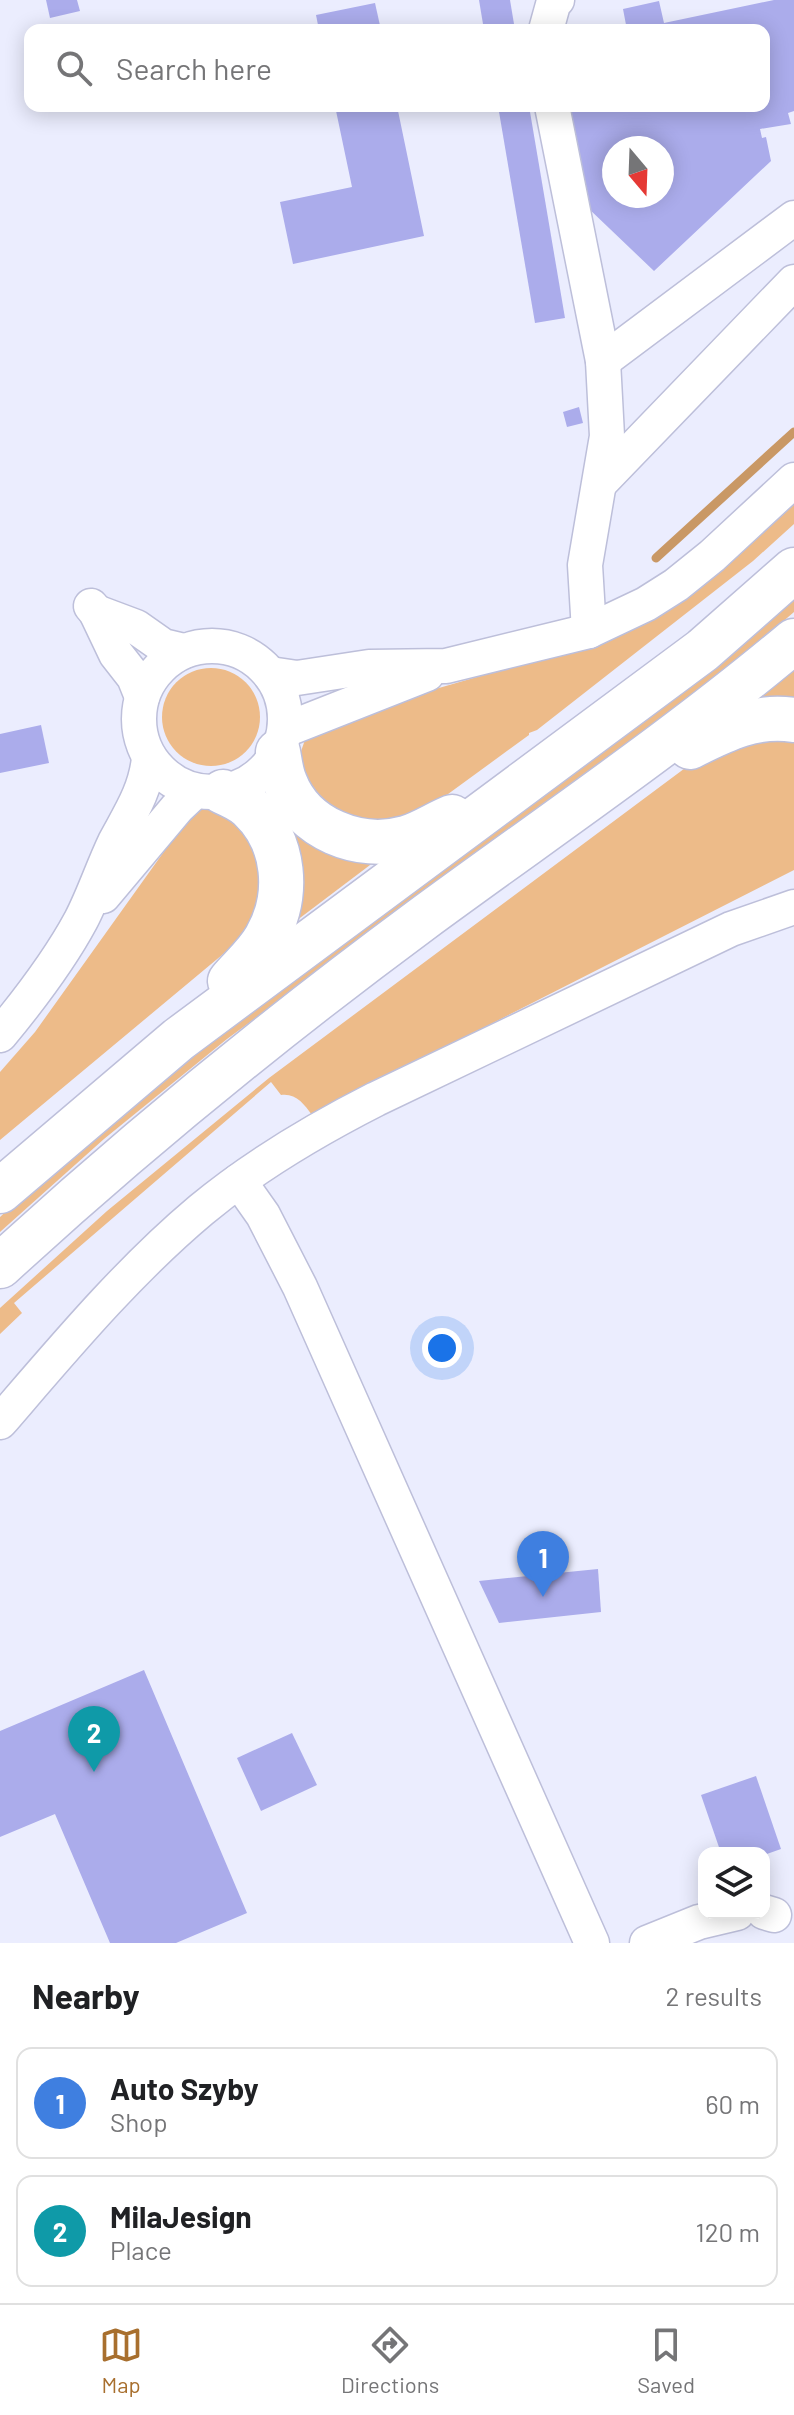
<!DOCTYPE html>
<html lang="en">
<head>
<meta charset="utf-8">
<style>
	:root { --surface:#fff; --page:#f2f2f2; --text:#202124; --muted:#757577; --line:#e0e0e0; --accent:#a86f2e }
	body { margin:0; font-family:Barlow,sans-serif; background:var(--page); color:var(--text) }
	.controls { position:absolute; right:24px; bottom:24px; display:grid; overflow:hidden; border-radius:16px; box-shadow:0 4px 20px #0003 }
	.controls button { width:72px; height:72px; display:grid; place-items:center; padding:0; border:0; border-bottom:2px solid var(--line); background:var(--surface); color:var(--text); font:40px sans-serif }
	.compass { position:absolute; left:602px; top:136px; width:72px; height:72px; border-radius:50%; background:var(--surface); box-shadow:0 4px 20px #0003; rotate:161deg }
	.you { position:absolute; left:442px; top:1348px; width:28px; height:28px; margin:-20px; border:6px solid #fff; border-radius:50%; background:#1a73e8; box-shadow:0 0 0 12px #1a73e833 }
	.badge { display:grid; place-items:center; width:52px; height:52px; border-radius:50%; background:var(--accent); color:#fff; font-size:26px; font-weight:700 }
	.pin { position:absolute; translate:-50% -66px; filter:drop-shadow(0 2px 4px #0008) }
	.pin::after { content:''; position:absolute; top:42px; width:28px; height:24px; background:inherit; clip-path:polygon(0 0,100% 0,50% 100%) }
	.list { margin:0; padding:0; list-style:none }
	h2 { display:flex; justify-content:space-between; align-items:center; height:104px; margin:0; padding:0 32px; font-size:34px }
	h2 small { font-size:26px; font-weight:400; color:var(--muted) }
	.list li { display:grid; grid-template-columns:52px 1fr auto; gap:24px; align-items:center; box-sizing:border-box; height:112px; margin:0 16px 16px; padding:0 16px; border:2px solid var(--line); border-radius:16px }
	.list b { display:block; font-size:30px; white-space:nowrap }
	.list p { margin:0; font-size:26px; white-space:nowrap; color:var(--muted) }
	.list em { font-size:26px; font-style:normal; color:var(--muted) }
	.icon { flex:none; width:44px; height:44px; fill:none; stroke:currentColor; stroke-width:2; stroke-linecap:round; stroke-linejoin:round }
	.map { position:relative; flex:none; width:794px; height:1943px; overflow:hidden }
	.search { position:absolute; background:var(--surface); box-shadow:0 4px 20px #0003; left:24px; right:24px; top:24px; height:88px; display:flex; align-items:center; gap:20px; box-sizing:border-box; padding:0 28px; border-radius:16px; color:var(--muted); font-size:30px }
	.sheet { height:360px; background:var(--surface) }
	nav { display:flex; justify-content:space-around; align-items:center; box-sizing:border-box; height:112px; border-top:2px solid var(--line); background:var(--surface); font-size:22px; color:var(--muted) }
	nav a { display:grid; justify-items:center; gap:4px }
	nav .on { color:var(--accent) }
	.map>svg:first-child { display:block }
	.green { fill:#edbb89 }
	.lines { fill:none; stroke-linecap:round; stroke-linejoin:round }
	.stream { stroke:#c99865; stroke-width:9 }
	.building { fill:#abaceb; fill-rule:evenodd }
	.minor-casing { stroke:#bdbfda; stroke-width:37 }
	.highway-casing { stroke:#bdbfda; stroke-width:47 }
	.minor { stroke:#fff; stroke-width:34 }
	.highway { stroke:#fff; stroke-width:44 }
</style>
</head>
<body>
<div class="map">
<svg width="794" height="1943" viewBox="0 0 794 1943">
	<rect width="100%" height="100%" fill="#ebedfe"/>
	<g class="green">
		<path d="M 794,502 L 794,524 L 753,561 L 537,730 L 529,733 L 529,735 L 433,805 L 395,826 L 322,811 L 298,760 L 307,734 L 325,721 L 508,668 L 568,654 L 621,635 L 652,620 Z"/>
		<path d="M 794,593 L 794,612 L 773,630 L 628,745 L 227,1039 L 104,1139 L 0,1232 L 0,1217 L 62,1159 L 189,1051 Z"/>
		<path d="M 794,663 L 794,707 L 747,702 Z"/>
		<circle cx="211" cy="717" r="49"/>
		<path d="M 794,733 L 794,870 L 312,1115 C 304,1104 296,1093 281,1095 L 271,1082 L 14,1303 L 22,1313 L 0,1334 L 0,1308 L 107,1211 L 269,1078 L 712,748 Z"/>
		<path d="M 263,783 L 374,862 L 292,924 L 255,788 Z"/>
		<path d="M 214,807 L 245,820 L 269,877 L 246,935 L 0,1140 L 0,1072 L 35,1032 L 193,811 Z"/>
	</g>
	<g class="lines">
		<path class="stream" d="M 656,558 L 794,432"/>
	</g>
	<g class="building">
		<path d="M 46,0 L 77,0 L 80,11 L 50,18 Z"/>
		<path d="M 479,0 L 510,0 L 515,30 L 484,30 Z"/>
		<path d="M 774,0 L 794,0 L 794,111 L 788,113 L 791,124 L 760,129 L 762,138 L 766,137 L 771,161 L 654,271 L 587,207 L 567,106 L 764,106 L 764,30 L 627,30 L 623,9 L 659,1 L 664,23 ZM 614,148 L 662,148 L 662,196 L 614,196 Z"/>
		<path d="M 375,3 L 381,30 L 319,30 L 316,15 Z"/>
		<path d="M 335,106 L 397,106 L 424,236 L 293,264 L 280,202 L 352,187 Z"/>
		<path d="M 498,106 L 529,106 L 565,318 L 535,323 Z"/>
		<path d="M 579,407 L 583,423 L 567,427 L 563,412 Z"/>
		<path d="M 41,725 L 49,763 L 0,773 L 0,734 Z"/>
		<path d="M 598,1569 L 601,1612 L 499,1623 L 479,1581 Z"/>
		<path d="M 144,1670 L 247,1913 L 176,1943 L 110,1943 L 55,1814 L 0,1837 L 0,1731 Z"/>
		<path d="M 292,1733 L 317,1785 L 261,1811 L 237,1758 Z"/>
		<path d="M 756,1776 L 781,1849 L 764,1855 L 721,1853 L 701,1795 Z"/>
	</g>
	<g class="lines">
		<g class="minor-casing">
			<g id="minor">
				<path d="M 546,30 L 554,1 L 557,0"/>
				<path d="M 552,106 L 603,361 L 607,436 L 585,565 L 589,631"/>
				<path d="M 603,361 L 794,218"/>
				<path d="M 600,483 L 794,282"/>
				<path d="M 91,606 L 96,612 L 116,654 L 134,677 L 142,697"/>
				<path d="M 96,612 L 136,627 L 163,646 L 184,651"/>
				<circle cx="212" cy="719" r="73"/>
				<path d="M 270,674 L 297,678 L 369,667 L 446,666 L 589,631 L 646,604 L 676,585 L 712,556 L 794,480"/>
				<path d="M 285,730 L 427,674"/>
				<path d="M 103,896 L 177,808 L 195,791"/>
				<path d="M 0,1035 C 29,1000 59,961 81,920 C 94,895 103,867 115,842 C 130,814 146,790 149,758"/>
				<path d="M 239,1181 L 263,1215 L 300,1287 L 592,1943"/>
				<path d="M 0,1422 C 63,1349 127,1272 201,1210 C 254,1166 315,1130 376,1099 L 731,929 L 794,907"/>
				<path d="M 764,1912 L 774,1915"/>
				<path d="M 647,1943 L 699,1922 L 737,1913"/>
			</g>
		</g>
		<g class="highway-casing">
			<g id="highway">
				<path d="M 690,747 C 724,730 755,714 794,720"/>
				<path d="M 278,752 C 280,762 281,773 285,782 C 303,829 359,851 406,838 C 421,834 437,823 452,817"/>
				<path d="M 223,792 C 232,796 243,801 250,808 C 286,842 290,896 266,938 C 257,954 242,967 230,981"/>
				<path d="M 0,1191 L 179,1039 L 703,650 L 794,570"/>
				<path d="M 0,1266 C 134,1143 275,1028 421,920 C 546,828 675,741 794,641"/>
			</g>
		</g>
		<use href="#minor" class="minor"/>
		<use href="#highway" class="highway"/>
	</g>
</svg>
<div class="controls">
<button><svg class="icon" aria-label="layers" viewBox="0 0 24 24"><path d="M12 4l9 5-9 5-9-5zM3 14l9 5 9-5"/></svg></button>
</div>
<svg class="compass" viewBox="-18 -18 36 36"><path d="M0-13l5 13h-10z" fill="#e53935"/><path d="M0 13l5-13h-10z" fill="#757577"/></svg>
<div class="you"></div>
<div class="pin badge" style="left:543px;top:1597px;background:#3f7fe0">1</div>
<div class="pin badge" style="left:94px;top:1772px;background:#0f9aa8">2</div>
<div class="search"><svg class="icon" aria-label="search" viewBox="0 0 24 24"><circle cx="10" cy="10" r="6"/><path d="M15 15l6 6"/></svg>Search here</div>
</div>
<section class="sheet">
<h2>Nearby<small>2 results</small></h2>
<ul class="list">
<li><span class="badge" style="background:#3f7fe0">1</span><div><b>Auto Szyby</b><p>Shop</p></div><em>60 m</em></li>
<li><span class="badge" style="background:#0f9aa8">2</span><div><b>MilaJesign</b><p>Place</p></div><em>120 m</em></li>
</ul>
</section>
<nav>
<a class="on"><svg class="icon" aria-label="map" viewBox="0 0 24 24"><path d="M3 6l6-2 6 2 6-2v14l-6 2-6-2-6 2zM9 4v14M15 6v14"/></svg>Map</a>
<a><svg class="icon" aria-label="directions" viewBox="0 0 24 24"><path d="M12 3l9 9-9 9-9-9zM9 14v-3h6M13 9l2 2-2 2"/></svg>Directions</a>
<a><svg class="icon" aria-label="saved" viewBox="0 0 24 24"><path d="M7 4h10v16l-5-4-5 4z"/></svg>Saved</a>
</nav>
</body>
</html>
